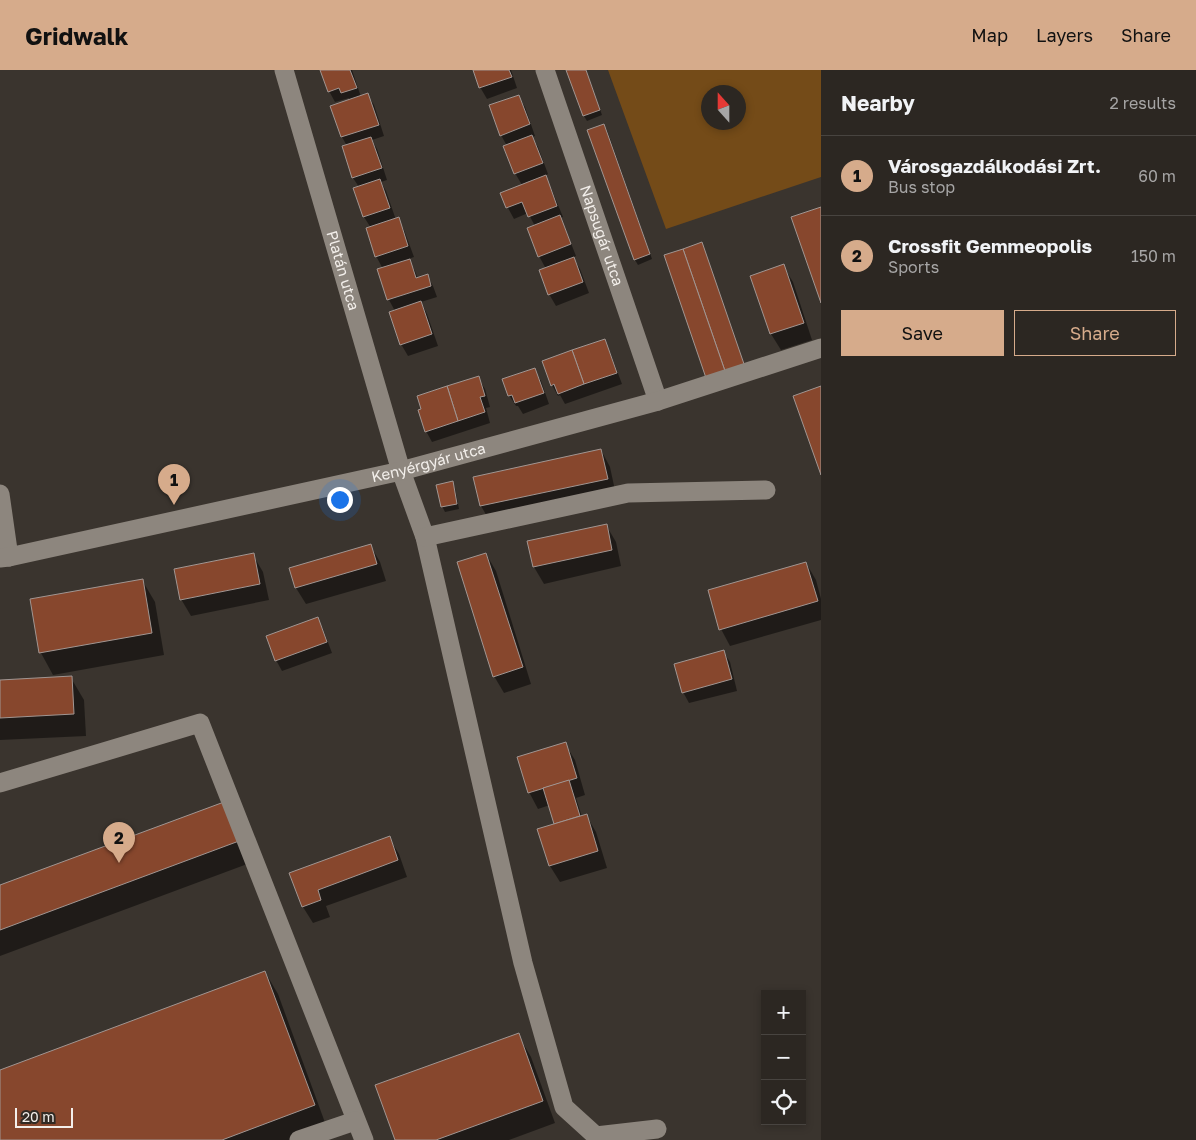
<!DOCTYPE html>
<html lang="en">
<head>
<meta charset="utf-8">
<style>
	:root { --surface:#2c2722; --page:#342f2a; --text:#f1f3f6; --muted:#a6a5a5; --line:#484440; --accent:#d6ab8b }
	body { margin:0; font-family:"Golos Text",sans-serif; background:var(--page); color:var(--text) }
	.controls { position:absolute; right:15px; bottom:15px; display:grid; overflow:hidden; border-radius:0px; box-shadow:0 2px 8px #0003 }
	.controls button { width:45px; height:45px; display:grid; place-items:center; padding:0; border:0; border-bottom:1px solid var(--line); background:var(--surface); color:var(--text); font:25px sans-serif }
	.compass { position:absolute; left:701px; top:15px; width:45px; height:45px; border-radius:50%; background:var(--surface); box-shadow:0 2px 8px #0003; rotate:339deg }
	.scale { position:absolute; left:15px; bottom:12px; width:58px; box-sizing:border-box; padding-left:5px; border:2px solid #f3efeb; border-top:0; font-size:14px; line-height:18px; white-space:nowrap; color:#f3efeb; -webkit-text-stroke:4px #302a24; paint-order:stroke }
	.you { position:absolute; left:339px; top:429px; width:18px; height:18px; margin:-12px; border:4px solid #fff; border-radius:50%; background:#1a73e8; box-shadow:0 0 0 8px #1a73e833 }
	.badge { display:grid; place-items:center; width:32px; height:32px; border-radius:50%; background:var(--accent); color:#111; font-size:16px; font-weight:700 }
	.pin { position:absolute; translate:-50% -41px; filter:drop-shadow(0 1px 2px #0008) }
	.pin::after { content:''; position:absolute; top:26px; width:18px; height:15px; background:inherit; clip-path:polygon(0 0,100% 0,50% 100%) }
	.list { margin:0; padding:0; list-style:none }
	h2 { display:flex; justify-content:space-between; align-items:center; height:65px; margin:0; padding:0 20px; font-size:21px }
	h2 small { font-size:16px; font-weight:400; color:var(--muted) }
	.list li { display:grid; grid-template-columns:32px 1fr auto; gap:15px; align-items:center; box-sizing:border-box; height:80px; padding:0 20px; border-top:1px solid var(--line) }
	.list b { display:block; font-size:19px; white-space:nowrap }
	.list p { margin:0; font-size:16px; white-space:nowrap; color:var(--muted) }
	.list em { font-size:16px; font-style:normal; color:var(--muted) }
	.actions { display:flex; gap:10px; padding:15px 20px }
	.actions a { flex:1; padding:11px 0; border:1px solid var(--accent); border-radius:0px; text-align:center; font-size:18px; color:var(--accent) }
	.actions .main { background:var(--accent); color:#111 }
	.icon { flex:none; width:28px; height:28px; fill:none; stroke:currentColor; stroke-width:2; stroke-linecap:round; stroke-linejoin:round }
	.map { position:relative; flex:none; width:821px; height:1070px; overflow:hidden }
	header { display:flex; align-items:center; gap:30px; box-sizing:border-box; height:70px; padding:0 25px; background:var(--accent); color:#111 }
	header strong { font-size:24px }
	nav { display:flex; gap:28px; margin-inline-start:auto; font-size:18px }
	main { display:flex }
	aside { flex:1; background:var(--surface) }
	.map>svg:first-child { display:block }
	.garden { fill:#744b18; fill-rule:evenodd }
	.shadow { fill:#0007 }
	.building { fill:#87472d; stroke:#a19692 }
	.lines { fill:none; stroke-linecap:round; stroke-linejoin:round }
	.minor { stroke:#8d867e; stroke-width:19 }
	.labels { text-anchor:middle; stroke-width:4; stroke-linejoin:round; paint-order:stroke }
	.street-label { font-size:15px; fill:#f3efeb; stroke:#302a24 }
</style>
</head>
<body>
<header>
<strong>Gridwalk</strong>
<nav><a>Map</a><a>Layers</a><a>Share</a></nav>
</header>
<main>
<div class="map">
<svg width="821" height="1070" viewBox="0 0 821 1070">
	<rect width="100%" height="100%" fill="#3a342e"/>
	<path class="garden" d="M 608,0 L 821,0 L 821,107 L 666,159 ZM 708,22 L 738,22 L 738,52 L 708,52 Z"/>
	<g class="shadow">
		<path d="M 322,0 L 352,0 L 361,27 L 367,24 L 374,35 L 384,66 L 372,70 L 377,79 L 387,110 L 381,112 L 386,121 L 396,150 L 398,149 L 404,160 L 414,187 L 408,189 L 415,201 L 418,209 L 427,205 L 433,216 L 437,227 L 421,232 L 427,244 L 438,276 L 408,286 L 401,274 L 395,241 L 389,230 L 379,200 L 383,199 L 376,186 L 371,158 L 364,147 L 355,119 L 359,117 L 353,108 L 343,77 L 347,76 L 342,67 L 332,36 L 349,30 L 349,28 L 335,32 L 329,21 Z"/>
		<path d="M 475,0 L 511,0 L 517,18 L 487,29 L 480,17 Z"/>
		<path d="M 567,0 L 586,0 L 602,45 L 587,51 L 584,46 Z"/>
		<path d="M 518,26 L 525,37 L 535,66 L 532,67 L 538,77 L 548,104 L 544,106 L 551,118 L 563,147 L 560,148 L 565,158 L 576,186 L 573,187 L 580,199 L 589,223 L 556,236 L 549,224 L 540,201 L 546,199 L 539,186 L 535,156 L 528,143 L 514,149 L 508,138 L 502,123 L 522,115 L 515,103 L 507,76 L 501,65 Z"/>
		<path d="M 604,55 L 607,60 L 652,189 L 638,195 L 635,190 Z"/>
		<path d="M 783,196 L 793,212 L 812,270 L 781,280 L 771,264 L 752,206 Z"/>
		<path d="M 604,271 L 610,282 L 622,314 L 565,334 L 560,325 L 558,326 L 552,315 Z"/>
		<path d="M 534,300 L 541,311 L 549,334 L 523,344 L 518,336 L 516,336 L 509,325 Z"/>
		<path d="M 478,308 L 485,319 L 490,337 L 486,338 L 490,353 L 432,372 L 426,361 Z"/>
		<path d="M 601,380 L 610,397 L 616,425 L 491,453 L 481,436 L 475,408 Z"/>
		<path d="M 452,413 L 455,418 L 459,439 L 445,442 L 442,436 Z"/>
		<path d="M 606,455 L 616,472 L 621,496 L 544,514 L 534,497 Z"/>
		<path d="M 370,475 L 380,492 L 386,511 L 306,534 L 296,518 Z"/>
		<path d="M 486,484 L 496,501 L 531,614 L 504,623 L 494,606 Z"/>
		<path d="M 253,485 L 263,502 L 269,530 L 191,546 L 181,529 Z"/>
		<path d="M 806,493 L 816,510 L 821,529 L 821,550 L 730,576 L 721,559 Z"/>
		<path d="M 142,510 L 155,532 L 164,585 L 53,605 L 41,583 Z"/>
		<path d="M 317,548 L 323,559 L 332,583 L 282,601 L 276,590 Z"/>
		<path d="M 723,581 L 730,592 L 737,621 L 689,633 L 683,622 Z"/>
		<path d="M 71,608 L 84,630 L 86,666 L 0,670 L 0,611 Z"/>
		<path d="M 565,674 L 575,690 L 585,725 L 576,728 L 582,747 L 586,745 L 596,762 L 607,798 L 560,812 L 550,796 L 539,760 L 555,755 L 550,735 L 538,739 L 529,722 Z"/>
		<path d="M 224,734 L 250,793 L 0,886 L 0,817 Z"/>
		<path d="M 389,768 L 399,784 L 407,807 L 326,836 L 330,847 L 313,853 L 303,837 L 291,803 Z"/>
		<path d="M 265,902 L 278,924 L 327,1058 L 293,1070 L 0,1070 L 0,1001 Z"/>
		<path d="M 518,965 L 531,987 L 555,1053 L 509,1070 L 396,1070 Z"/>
	</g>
	<g class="building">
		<path d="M 320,0 L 350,0 L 357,18 L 341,23 L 339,18 L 328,22 Z"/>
		<path d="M 473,0 L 509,0 L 512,7 L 479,18 Z"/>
		<path d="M 566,0 L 586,0 L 600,40 L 583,46 Z"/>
		<path d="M 368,23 L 379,55 L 341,67 L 330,36 Z"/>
		<path d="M 519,25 L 530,54 L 500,66 L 489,35 Z"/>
		<path d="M 604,54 L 650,184 L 634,190 L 587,60 Z"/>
		<path d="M 532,65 L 543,93 L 514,104 L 503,76 Z"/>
		<path d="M 371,67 L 382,98 L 352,108 L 342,76 Z"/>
		<path d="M 546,105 L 557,136 L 528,147 L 522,132 L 506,138 L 500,123 Z"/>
		<path d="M 380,109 L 390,138 L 363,147 L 353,118 Z"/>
		<path d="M 821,137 L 821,233 L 791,147 Z"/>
		<path d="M 560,145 L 571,174 L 538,187 L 527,158 Z"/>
		<path d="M 399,147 L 408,176 L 375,187 L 366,158 Z"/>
		<path d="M 702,172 L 744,294 L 725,301 L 683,179 Z"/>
		<path d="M 683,179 L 725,301 L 706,308 L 664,185 Z"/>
		<path d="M 574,187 L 583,212 L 548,225 L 539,200 Z"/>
		<path d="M 410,189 L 416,208 L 428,204 L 431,216 L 387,230 L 377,199 Z"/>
		<path d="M 784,194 L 804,253 L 770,264 L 750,206 Z"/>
		<path d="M 421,231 L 432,264 L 400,275 L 389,242 Z"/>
		<path d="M 605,269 L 617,303 L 584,314 L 572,280 Z"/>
		<path d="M 572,280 L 584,314 L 558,324 L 554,314 L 551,316 L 542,291 Z"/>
		<path d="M 535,298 L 544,323 L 515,333 L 512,325 L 508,326 L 502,309 Z"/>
		<path d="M 479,306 L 485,326 L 480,327 L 485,342 L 458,351 L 447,316 Z"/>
		<path d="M 447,316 L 458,351 L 425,362 L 418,340 L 421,339 L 417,326 Z"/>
		<path d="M 821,316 L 821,405 L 793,326 Z"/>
		<path d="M 601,379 L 608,409 L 480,436 L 473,407 Z"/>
		<path d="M 453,411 L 457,434 L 441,437 L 436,415 Z"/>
		<path d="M 607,454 L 612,480 L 533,497 L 527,471 Z"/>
		<path d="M 371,474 L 377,494 L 295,518 L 289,498 Z"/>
		<path d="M 254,483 L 260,514 L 180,530 L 174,499 Z"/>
		<path d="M 486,483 L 523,597 L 493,607 L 457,492 Z"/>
		<path d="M 806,492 L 818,531 L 719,560 L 708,520 Z"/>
		<path d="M 143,509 L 152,563 L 39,583 L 30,529 Z"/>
		<path d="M 318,547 L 327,572 L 275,591 L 266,566 Z"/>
		<path d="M 724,580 L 732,609 L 682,623 L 674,594 Z"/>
		<path d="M 72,606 L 74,644 L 0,648 L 0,610 Z"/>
		<path d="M 566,672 L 577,708 L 528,723 L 517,687 Z"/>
		<path d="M 569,710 L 580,746 L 554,754 L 543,718 Z"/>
		<path d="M 224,732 L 239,771 L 0,860 L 0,815 Z"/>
		<path d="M 587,744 L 598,781 L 549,796 L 537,759 Z"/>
		<path d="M 390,766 L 398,790 L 318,820 L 321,830 L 302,837 L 289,803 Z"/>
		<path d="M 265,901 L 315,1035 L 222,1070 L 0,1070 L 0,1000 Z"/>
		<path d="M 519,963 L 543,1031 L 436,1070 L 395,1070 L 375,1015 Z"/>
	</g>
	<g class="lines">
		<g class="minor">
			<path id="s1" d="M 284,0 L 401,401 L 425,467 L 523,893 L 564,1037 L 596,1066 L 657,1059"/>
			<path id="s2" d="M 545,0 L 658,331"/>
			<path d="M 0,424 L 9,487"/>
			<path d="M 425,467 L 628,423 L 766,420"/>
			<path id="s3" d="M 0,488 L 9,487 L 401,401 L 658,331 L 821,278"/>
			<path d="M 0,713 L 200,653 L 364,1070"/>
			<path d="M 299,1070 L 355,1051"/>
		</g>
	</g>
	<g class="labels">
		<g class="street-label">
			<text dy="5" stroke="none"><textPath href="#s2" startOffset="175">Napsugár utca</textPath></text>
			<text dy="5" stroke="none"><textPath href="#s1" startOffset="209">Platán utca</textPath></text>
			<text dy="5" stroke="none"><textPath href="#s3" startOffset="439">Kenyérgyár utca</textPath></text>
		</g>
	</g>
</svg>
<div class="controls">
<button>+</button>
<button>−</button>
<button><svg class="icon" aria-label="locate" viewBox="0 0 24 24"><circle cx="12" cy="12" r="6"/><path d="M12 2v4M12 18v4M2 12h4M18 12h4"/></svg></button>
</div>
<svg class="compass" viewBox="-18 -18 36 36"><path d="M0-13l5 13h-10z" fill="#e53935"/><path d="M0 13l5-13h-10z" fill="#a6a5a5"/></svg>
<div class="scale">20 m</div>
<div class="you"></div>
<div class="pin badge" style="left:174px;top:435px">1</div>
<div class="pin badge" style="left:119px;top:793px">2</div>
</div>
<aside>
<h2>Nearby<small>2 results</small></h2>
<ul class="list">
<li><span class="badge">1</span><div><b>Városgazdálkodási Zrt.</b><p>Bus stop</p></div><em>60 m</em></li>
<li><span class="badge">2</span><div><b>Crossfit Gemmeopolis</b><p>Sports</p></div><em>150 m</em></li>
</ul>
<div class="actions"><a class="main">Save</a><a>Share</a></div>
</aside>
</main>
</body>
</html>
